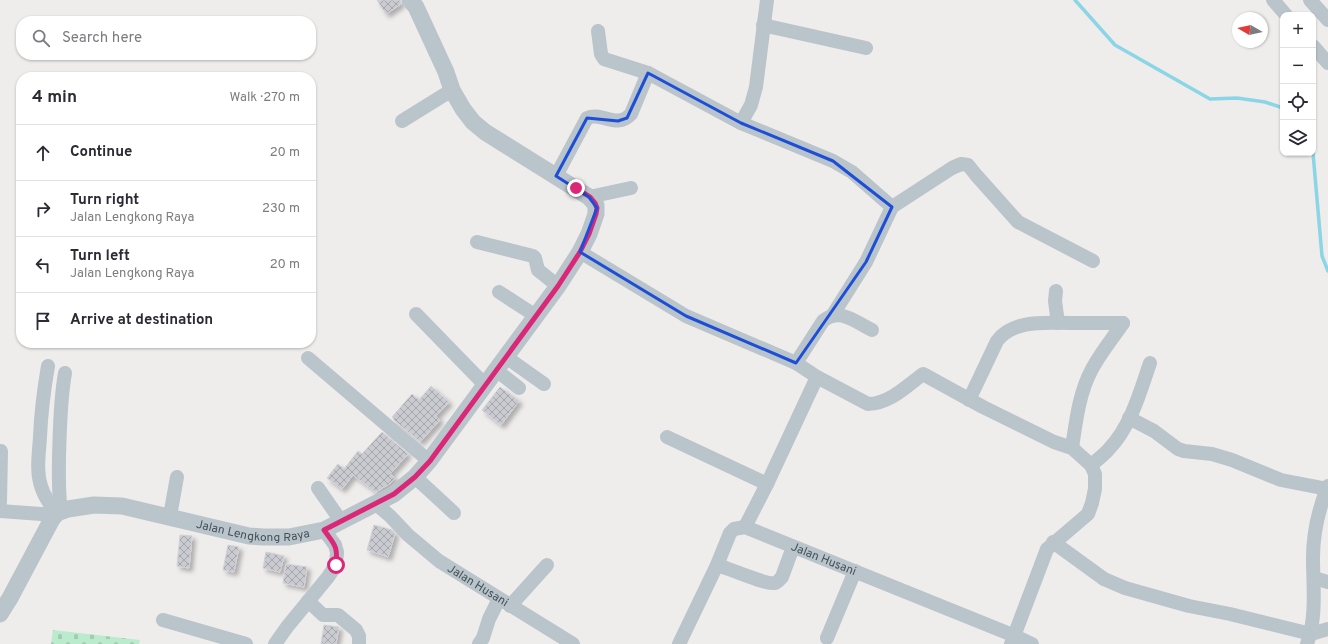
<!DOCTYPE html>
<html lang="en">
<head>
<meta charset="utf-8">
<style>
	:root { --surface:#fff; --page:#f2f2f3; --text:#2b2b33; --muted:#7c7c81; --line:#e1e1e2 }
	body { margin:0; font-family:Overpass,sans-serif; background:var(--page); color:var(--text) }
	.controls { position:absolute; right:12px; top:12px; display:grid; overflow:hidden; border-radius:8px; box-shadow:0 1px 3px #0004 }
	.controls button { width:36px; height:36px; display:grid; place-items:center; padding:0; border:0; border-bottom:1px solid var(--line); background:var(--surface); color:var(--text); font:20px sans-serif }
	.compass { position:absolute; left:1232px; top:12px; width:36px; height:36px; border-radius:50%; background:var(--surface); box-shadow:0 1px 3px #0004; rotate:279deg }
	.stop { position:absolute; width:12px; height:12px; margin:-9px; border:3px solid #db2777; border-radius:50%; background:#fff }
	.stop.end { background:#db2777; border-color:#fff; box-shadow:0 1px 4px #0008 }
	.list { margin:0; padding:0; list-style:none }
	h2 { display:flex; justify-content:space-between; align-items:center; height:52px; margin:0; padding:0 16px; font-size:17px }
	h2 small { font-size:13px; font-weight:400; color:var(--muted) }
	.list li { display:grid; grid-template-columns:26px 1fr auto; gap:12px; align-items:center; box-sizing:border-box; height:56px; padding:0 16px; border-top:1px solid var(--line) }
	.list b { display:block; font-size:15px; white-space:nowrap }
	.list p { margin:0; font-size:13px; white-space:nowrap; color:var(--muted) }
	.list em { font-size:13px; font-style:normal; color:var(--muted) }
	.icon { flex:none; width:22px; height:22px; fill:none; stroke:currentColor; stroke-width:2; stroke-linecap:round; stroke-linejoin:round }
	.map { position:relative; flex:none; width:1328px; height:644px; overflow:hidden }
	.search { position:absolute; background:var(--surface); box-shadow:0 1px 3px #0004; left:16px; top:16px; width:300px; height:44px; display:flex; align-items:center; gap:10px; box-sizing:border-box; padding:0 14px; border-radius:16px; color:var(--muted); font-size:15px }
	.panel { position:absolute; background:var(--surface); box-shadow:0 1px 3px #0004; left:16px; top:72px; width:300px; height:276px; border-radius:16px }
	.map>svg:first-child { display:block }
	.cemetery { fill:url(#cemetery-stones) }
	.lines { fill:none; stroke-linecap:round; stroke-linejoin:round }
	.stream { stroke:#8ad5e6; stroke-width:3.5 }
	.building { fill:url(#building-cross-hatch); stroke:#d0d2d7; filter:url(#shadow) }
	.minor { stroke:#bac4cb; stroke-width:14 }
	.tertiary { stroke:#bac4cb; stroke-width:17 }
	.route { stroke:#db2777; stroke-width:5 }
	.marked { fill:none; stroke:#1d4ed8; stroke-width:3; stroke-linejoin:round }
	.labels { text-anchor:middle; stroke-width:3; stroke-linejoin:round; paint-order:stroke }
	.street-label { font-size:12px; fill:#454f58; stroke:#fff }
</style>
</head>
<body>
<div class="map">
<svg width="1328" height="644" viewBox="0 0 1328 644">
	<defs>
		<pattern id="cemetery-stones" width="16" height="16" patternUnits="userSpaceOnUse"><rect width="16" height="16" fill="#bbebcd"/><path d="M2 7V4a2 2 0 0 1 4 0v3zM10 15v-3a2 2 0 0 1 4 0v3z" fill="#a2cbb2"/></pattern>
		<pattern id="building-cross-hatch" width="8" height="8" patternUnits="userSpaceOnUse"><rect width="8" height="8" fill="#c9cbd1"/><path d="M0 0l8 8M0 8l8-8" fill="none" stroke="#a5a7ac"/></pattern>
		<filter id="shadow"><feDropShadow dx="3.5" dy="3.5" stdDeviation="2" flood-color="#0004"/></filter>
	</defs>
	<rect width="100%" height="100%" fill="#efecec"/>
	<path class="cemetery" d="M 53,630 L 140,640 L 139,644 L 51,644 Z"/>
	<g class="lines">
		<g class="stream">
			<path d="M 1075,0 L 1115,45 L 1210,99 L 1237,98 L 1265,102 L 1283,108"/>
			<path d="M 1313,153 L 1322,256 L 1328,271"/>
		</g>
	</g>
	<g class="building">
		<path d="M 377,0 L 400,0 L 401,4 L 386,14 Z"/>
		<path d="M 431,386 L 449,402 L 436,416 L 440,420 L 420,442 L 393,419 L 394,418 L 392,417 L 412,394 L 419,400 Z"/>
		<path d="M 500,387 L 519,401 L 501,425 L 482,410 Z"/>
		<path d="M 382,432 L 408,454 L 390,474 L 395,478 L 391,483 L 376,492 L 353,475 L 342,489 L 327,478 L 338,464 L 344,469 L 358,451 L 362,454 Z"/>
		<path d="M 374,525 L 392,530 L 395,534 L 388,557 L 367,550 Z"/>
		<path d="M 180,535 L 192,536 L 189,568 L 177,566 Z"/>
		<path d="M 228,545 L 239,547 L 234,572 L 223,570 Z"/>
		<path d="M 266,552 L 284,556 L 280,572 L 263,568 Z"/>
		<path d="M 286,564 L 307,567 L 304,587 L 283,583 Z"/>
		<path d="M 324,625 L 339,627 L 336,644 L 321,644 Z"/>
	</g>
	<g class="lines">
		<g class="minor">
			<path d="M 1273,0 L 1286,15"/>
			<path d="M 1310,0 L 1328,20"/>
			<path d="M 763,25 L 866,48"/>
			<path d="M 598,31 L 601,54 L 604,59 L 648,73 L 741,123 L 833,161 L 852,172 L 892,207"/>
			<path d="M 1313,46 L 1328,63"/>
			<path d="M 402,121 L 452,90"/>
			<path d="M 741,123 L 751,105 L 756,87 L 767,0"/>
			<path d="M 556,176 L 587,118 C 602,111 616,130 631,114 L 648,73"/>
			<path d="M 589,197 L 631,188"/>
			<path d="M 477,242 L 533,256 L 535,258 L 538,270 L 558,286"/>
			<path d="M 580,252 L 686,316 L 796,363 L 817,377 L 868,404 C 889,404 907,386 923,374 L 983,407 L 1054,442 L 1072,448 L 1091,465 L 1095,474 L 1095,489 L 1092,503 L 1088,514 L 1047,549 L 1011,644"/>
			<path d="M 1056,291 L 1055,301 L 1058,323"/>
			<path d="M 499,292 L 536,316"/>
			<path d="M 416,314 L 485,385"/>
			<path d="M 832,316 L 866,262 L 892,207 L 952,168 L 961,164 L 968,165 L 976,175 L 1018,222 L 1093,261"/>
			<path d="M 506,357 L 544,384"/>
			<path d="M 308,358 L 429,461"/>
			<path d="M 796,363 L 823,321 C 840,307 855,322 872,330"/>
			<path d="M 48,366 C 44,389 41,413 40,437 C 39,453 36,471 41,486 C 44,496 50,505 57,513"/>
			<path d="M 496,370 L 519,388"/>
			<path d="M 969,400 L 997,341 C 1013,319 1047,323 1070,323 C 1088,323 1106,323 1123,323"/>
			<path d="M 1129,418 L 1154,431 L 1178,449 L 1184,451 L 1212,454 L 1232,460 L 1281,480 L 1327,489"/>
			<path d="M 667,437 L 767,484"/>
			<path d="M 1072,448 C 1076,421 1079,393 1092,369 C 1101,352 1113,338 1123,323"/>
			<path d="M 1091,465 C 1097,460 1104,455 1109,449 C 1131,426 1140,392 1150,363"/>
			<path d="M 415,477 L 454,513"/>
			<path d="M 318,488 L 341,521"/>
			<path d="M 0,502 L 1,451"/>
			<path id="s1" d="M 376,504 L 390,516 L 408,535 L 439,561 L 573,644"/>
			<path d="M 0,511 L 55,515"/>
			<path d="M 61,511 C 58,492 59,474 59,456 C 60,428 60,401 65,373"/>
			<path d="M 170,516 L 177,477"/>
			<path d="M 745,527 L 767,484 L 817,377"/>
			<path d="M 1053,542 L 1104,579 L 1125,588 L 1189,606 L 1230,614 L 1311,634 L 1328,629"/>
			<path d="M 717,565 C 728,568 766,585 775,583 C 778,582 780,579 782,577 L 793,547"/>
			<path d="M 1314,578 L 1328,582"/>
			<path d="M 308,601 L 323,615 L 338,615 L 356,630 L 359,636 L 359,644"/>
			<path d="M 510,606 L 547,565"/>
			<path d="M 163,620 L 246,644"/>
			<path d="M 827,638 L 855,571"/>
			<path d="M 275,644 L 287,627 L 328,577 L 336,565 L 337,552 L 335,545 L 324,530"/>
			<path d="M 479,644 L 483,638 L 489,619 L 499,599"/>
			<path id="s2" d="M 679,644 L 717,565 L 730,533 L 734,529 L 745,527 L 1015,636 L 1032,644"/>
			<path d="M 1307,644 C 1317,616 1313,587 1313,558 C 1313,534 1319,508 1328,486"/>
		</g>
		<path class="tertiary" id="s3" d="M 0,614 L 10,598 L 52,519 L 57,513 L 68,509 L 94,505 L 122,506 L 249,536 L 263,537 L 289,537 L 324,530 L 394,494 L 415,477 L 429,461 L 558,286 L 580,252 L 589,234 L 596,214 L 596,205 L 589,197 L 485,132 L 473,122 L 463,109 L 452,90 L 446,72 L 416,7 L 410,0"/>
	</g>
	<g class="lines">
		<path class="route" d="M 336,565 C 338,546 335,545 324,530 L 394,494 L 415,477 L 430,461 L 558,286 L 580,252 L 589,234 L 596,214 L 597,208 L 595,203 L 590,197 L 576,188"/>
	</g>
	<path class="marked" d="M 648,73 L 741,123 L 833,161 L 892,207 L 866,262 L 796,363 L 686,316 L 580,252 L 597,208 L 589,197 L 556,176 L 587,118 L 618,121 L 627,118 Z"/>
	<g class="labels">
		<g class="street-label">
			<text dy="4" stroke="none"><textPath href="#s3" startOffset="316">Jalan Lengkong Raya</textPath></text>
			<text dy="4" stroke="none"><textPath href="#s2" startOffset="224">Jalan Husani</textPath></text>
			<text dy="4" stroke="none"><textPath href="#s1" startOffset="131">Jalan Husani</textPath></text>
		</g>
	</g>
</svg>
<div class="controls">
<button>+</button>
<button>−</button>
<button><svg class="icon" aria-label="locate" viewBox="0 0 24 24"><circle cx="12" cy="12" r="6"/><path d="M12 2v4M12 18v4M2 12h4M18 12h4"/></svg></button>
<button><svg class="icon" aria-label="layers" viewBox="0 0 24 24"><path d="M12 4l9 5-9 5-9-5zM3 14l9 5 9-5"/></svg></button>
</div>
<svg class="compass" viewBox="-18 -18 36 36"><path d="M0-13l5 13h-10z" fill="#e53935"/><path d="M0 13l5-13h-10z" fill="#7c7c81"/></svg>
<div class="stop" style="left:336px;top:565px"></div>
<div class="stop end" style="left:576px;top:188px"></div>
<div class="search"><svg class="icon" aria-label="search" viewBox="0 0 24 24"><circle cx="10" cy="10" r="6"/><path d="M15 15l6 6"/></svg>Search here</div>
<section class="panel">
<h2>4 min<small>Walk · 270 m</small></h2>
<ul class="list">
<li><svg class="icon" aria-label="ahead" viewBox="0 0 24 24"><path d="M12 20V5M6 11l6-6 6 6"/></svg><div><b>Continue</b></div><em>20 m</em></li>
<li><svg class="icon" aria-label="right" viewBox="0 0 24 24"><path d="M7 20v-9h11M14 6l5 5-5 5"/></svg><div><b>Turn right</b><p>Jalan Lengkong Raya</p></div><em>230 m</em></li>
<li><svg class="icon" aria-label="left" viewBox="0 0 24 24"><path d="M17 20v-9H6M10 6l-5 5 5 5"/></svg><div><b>Turn left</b><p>Jalan Lengkong Raya</p></div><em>20 m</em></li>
<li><svg class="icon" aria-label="arrive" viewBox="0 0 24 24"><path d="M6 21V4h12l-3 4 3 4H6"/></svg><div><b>Arrive at destination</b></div></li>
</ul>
</section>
</div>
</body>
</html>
